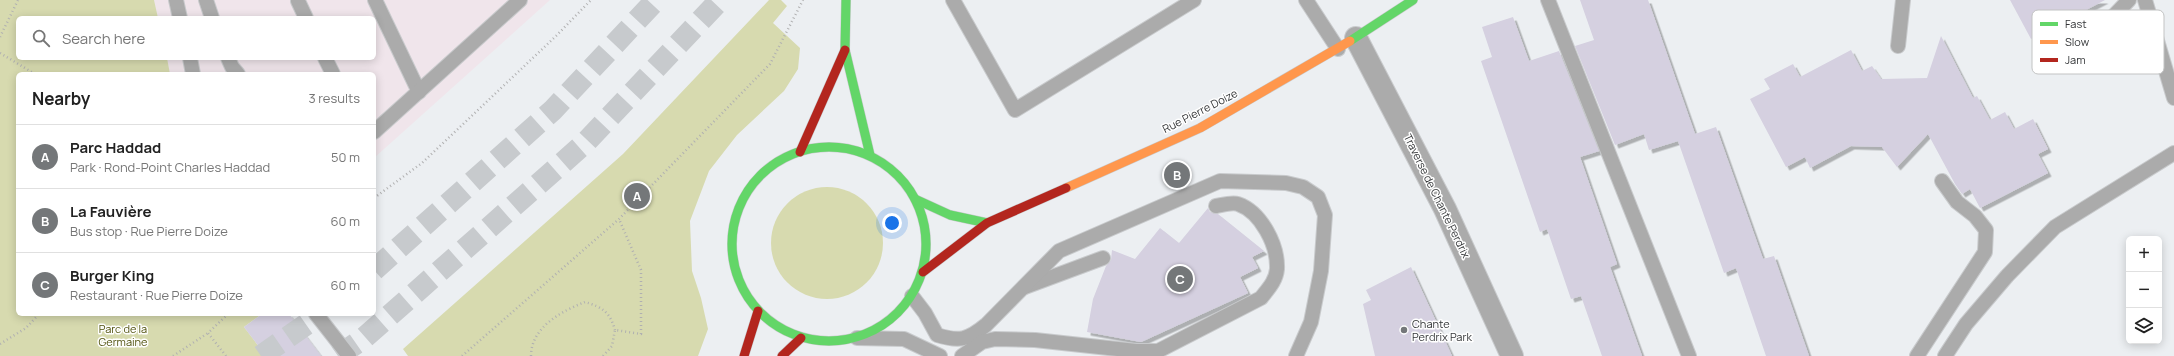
<!DOCTYPE html>
<html lang="en">
<head>
<meta charset="utf-8">
<style>
	:root { --surface:#fff; --page:#f2f2f2; --text:#222; --muted:#767676; --line:#e0e0e0; --accent:#747779 }
	body { margin:0; font-family:Manrope,sans-serif; background:var(--page); color:var(--text) }
	.controls { position:absolute; right:12px; bottom:12px; display:grid; overflow:hidden; border-radius:6px; box-shadow:0 2px 10px #0003 }
	.controls button { width:36px; height:36px; display:grid; place-items:center; padding:0; border:0; border-bottom:1px solid var(--line); background:var(--surface); color:var(--text); font:20px sans-serif }
	.you { position:absolute; left:892px; top:223px; width:14px; height:14px; margin:-10px; border:3px solid #fff; border-radius:50%; background:#1a73e8; box-shadow:0 0 0 6px #1a73e833 }
	.badge { display:grid; place-items:center; width:26px; height:26px; border-radius:50%; background:var(--accent); color:#fff; font-size:13px; font-weight:700 }
	.pin { position:absolute; translate:-50% -50%; border:2px solid #fff; box-shadow:0 1px 4px #0006 }
	.list { margin:0; padding:0; list-style:none }
	h2 { display:flex; justify-content:space-between; align-items:center; height:52px; margin:0; padding:0 16px; font-size:17px }
	h2 small { font-size:13px; font-weight:400; color:var(--muted) }
	.list li { display:grid; grid-template-columns:26px 1fr auto; gap:12px; align-items:center; box-sizing:border-box; height:64px; padding:0 16px; border-top:1px solid var(--line) }
	.list b { display:block; font-size:15px; white-space:nowrap }
	.list p { margin:0; font-size:13px; white-space:nowrap; color:var(--muted) }
	.list em { font-size:13px; font-style:normal; color:var(--muted) }
	.icon { flex:none; width:22px; height:22px; fill:none; stroke:currentColor; stroke-width:2; stroke-linecap:round; stroke-linejoin:round }
	.map { position:relative; flex:none; width:2174px; height:356px; overflow:hidden }
	.search { position:absolute; background:var(--surface); box-shadow:0 2px 10px #0003; left:16px; top:16px; width:360px; height:44px; display:flex; align-items:center; gap:10px; box-sizing:border-box; padding:0 14px; border-radius:6px; color:var(--muted); font-size:15px }
	.panel { position:absolute; background:var(--surface); box-shadow:0 2px 10px #0003; left:16px; top:72px; width:360px; height:244px; border-radius:6px }
	.map>svg:first-child { display:block }
	.commercial { fill:#f0e5eb }
	.green { fill:#d7daaf }
	.building { fill:#d5d0e0; filter:url(#shadow) }
	.lines { fill:none; stroke-linecap:round; stroke-linejoin:round }
	.highway-tunnel { stroke:#c7cacd; stroke-width:22; stroke-dasharray:22 11; stroke-linecap:butt }
	.lane-casing { stroke:#c8cacc; stroke-width:16 }
	.street-casing { stroke:#c8cacc; stroke-width:24 }
	.fast-casing { stroke:#c8cacc; stroke-width:10 }
	.slow-casing { stroke:#c8cacc; stroke-width:10 }
	.jam-casing { stroke:#c8cacc; stroke-width:10 }
	.path { stroke:#b0b0b1; stroke-width:2.5; stroke-dasharray:1 3; stroke-linecap:butt }
	.lane { stroke:#ababab; stroke-width:14 }
	.street { stroke:#ababab; stroke-width:22 }
	.fast { stroke:#63d668; stroke-width:9 }
	.slow { stroke:#ff974d; stroke-width:9 }
	.jam { stroke:#b3261e; stroke-width:9 }
	.poi-dot { fill:#747779; stroke:#fff; stroke-width:1.5 }
	.labels { text-anchor:middle; stroke-width:3; stroke-linejoin:round; paint-order:stroke }
	.street-label { font-size:11px; fill:#343638; stroke:#fff }
	.poi-label { font-size:11px; fill:#343638; stroke:#fff; text-anchor:start }
	.park-label { font-size:11px; fill:#51520e; stroke:#fff }
	.key { fill:#fff; stroke:#c2c3c3; stroke-width:1 }
	.key-label { font-size:11px; fill:#343638 }
</style>
</head>
<body>
<div class="map">
<svg width="2174" height="356" viewBox="0 0 2174 356">
	<defs>
		<filter id="shadow"><feDropShadow dx="3.5" dy="3.5" stdDeviation="0" flood-color="#0004"/></filter>
	</defs>
	<rect width="100%" height="100%" fill="#eceff2"/>
	<path class="commercial" d="M 154,0 L 550,0 L 374,158 L 374,74 L 170,74 L 167,58 L 374,58 L 374,18 L 158,18 Z"/>
	<g class="green">
		<path d="M 0,0 L 154,0 L 158,18 L 18,18 L 18,58 L 167,58 L 170,74 L 18,74 L 18,314 L 262,314 L 244,327 L 266,356 L 0,356 Z"/>
		<path d="M 769,0 L 781,0 L 787,6 L 773,23 L 800,48 L 798,69 L 784,91 L 737,135 L 709,171 L 690,221 L 692,271 L 701,298 L 708,329 L 698,356 L 408,356 L 403,349 L 623,154 Z"/>
		<circle cx="827" cy="243" r="56"/>
	</g>
	<g class="building">
		<path d="M 1580,0 L 1648,0 L 1695,134 L 1716,127 L 1763,259 L 1774,256 L 1809,356 L 1766,356 L 1736,268 L 1724,273 L 1678,141 L 1649,150 L 1644,134 L 1615,145 L 1575,46 L 1594,40 Z"/>
		<path d="M 2010,0 L 2105,0 L 2031,39 Z"/>
		<path d="M 1513,17 L 1529,61 L 1559,51 L 1599,151 L 1580,157 L 1617,264 L 1610,267 L 1642,356 L 1602,356 L 1581,296 L 1571,299 L 1547,229 L 1540,232 L 1481,61 L 1492,57 L 1482,27 Z"/>
		<path d="M 1941,36 L 1973,98 L 1977,96 L 1990,120 L 2005,112 L 2014,129 L 2033,119 L 2048,149 L 2038,154 L 2048,173 L 1980,208 L 1970,189 L 1962,194 L 1955,184 L 1928,134 L 1897,167 L 1882,147 L 1851,146 L 1810,168 L 1805,157 L 1786,167 L 1750,99 L 1770,89 L 1764,79 L 1793,64 L 1800,77 L 1851,50 L 1862,71 L 1872,66 L 1881,79 L 1927,78 Z"/>
		<path d="M 1208,208 L 1210,212 L 1218,214 L 1264,251 L 1252,257 L 1258,268 L 1240,277 L 1248,293 L 1141,342 L 1087,332 L 1093,299 L 1106,266 L 1111,260 L 1112,250 L 1135,259 L 1160,228 L 1179,243 Z"/>
		<path d="M 1411,267 L 1452,356 L 1375,356 L 1363,304 L 1371,300 L 1366,290 Z"/>
		<path d="M 262,314 L 289,314 L 321,356 L 266,356 L 244,327 Z"/>
	</g>
	<g class="lines">
		<g class="highway-tunnel">
			<path d="M 374,270 L 553,110 L 656,0"/>
			<path d="M 261,356 L 321,314"/>
			<path d="M 338,356 L 364,338 L 585,143 L 720,0"/>
		</g>
		<g class="lane-casing">
			<g id="lane">
				<path d="M 176,0 L 180,18"/>
				<path d="M 206,0 L 212,18"/>
				<path d="M 375,0 L 419,92"/>
				<path d="M 953,0 L 1015,110 L 1194,0"/>
				<path d="M 1306,0 L 1338,49"/>
				<path d="M 1548,0 L 1689,356"/>
				<path d="M 2145,0 L 2174,98"/>
				<path d="M 298,1 L 306,18"/>
				<path d="M 1898,46 L 1903,0"/>
				<path d="M 2051,53 L 2102,28 L 2129,0"/>
				<path d="M 190,58 L 193,74"/>
				<path d="M 228,58 L 232,67 L 238,74"/>
				<path d="M 325,58 L 333,74"/>
				<path d="M 374,132 L 520,0"/>
				<path d="M 1025,287 L 1103,258"/>
				<path d="M 912,296 L 925,313 L 937,335 C 959,342 968,340 986,325 L 1059,251 L 1220,181 L 1286,183 L 1303,187 L 1318,197 L 1325,215 L 1321,271 L 1311,322 L 1296,356"/>
				<path d="M 316,314 L 349,356"/>
				<path d="M 857,338 L 904,339 L 940,356"/>
				<path d="M 962,356 L 982,342 L 995,339 L 1035,340 L 1136,351 L 1158,351 L 1261,298 C 1268,289 1276,281 1277,269 C 1278,245 1261,212 1238,204 C 1232,202 1222,205 1216,206"/>
				<path d="M 1917,356 L 1985,252 L 1986,230 L 1975,216 L 1957,202 L 1942,181"/>
				<path d="M 1945,356 L 1966,324 L 2007,276 L 2055,227 L 2174,153"/>
			</g>
		</g>
		<g class="street-casing">
			<path id="street" d="M 1356,38 L 1445,209 L 1512,356"/>
		</g>
		<g class="fast-casing">
			<g id="fast">
				<path d="M 846,0 L 845,50 L 870,155"/>
				<path d="M 1350,41 L 1413,0"/>
				<circle cx="829" cy="244" r="97"/>
				<path d="M 915,199 L 950,215 L 987,223"/>
			</g>
		</g>
		<g class="slow-casing">
			<path id="slow" d="M 1066,188 L 1200,128 L 1350,41"/>
		</g>
		<g class="jam-casing">
			<g id="jam">
				<path d="M 800,152 L 845,50"/>
				<path d="M 923,272 L 987,223 L 1066,188"/>
				<path d="M 744,356 L 758,311"/>
				<path d="M 782,356 L 801,338"/>
			</g>
		</g>
		<g class="path">
			<path d="M 0,37 L 18,0"/>
			<path d="M 0,53 L 35,74"/>
			<path d="M 374,198 L 422,163 L 557,35 L 591,0"/>
			<path d="M 0,344 L 26,328 L 39,314"/>
			<path d="M 173,356 L 208,333"/>
			<path d="M 226,356 L 208,333 L 228,314"/>
			<path d="M 462,356 L 619,219 L 770,64 L 803,0"/>
			<path d="M 531,356 C 531,327 562,311 585,302 C 602,307 610,312 615,330"/>
			<path d="M 603,356 L 612,346 L 615,330 L 641,334 L 641,270 L 619,219"/>
		</g>
		<use href="#lane" class="lane"/>
		<use href="#street" class="street"/>
		<use href="#fast" class="fast"/>
		<use href="#slow" class="slow"/>
		<use href="#jam" class="jam"/>
	</g>
	<circle class="poi-dot" cx="1404" cy="330" r="4"/>
	<g class="labels">
		<g class="street-label">
			<text transform="translate(1200 111) rotate(-27)" y="4">Rue Pierre Doize</text>
			<text transform="translate(1437 196) rotate(64)" y="4">Traverse de Chante Perdrix</text>
		</g>
		<g class="poi-label">
			<text x="1412" y="328">Chante<tspan x="1412" dy="13">Perdrix Park</tspan></text>
		</g>
		<g class="park-label">
			<text x="123" y="333">Parc de la<tspan x="123" dy="13">Germaine</tspan></text>
		</g>
	</g>
	<rect x="2032" y="10" width="132" height="64" rx="6" class="key"/>
	<rect x="2040" y="22" width="18" height="4" fill="#63d668"/>
	<rect x="2040" y="40" width="18" height="4" fill="#ff974d"/>
	<rect x="2040" y="58" width="18" height="4" fill="#b3261e"/>
	<g class="key-label">
		<text x="2065" y="28">Fast</text>
		<text x="2065" y="46">Slow</text>
		<text x="2065" y="64">Jam</text>
	</g>
</svg>
<div class="controls">
<button>+</button>
<button>−</button>
<button><svg class="icon" aria-label="layers" viewBox="0 0 24 24"><path d="M12 4l9 5-9 5-9-5zM3 14l9 5 9-5"/></svg></button>
</div>
<div class="you"></div>
<div class="pin badge" style="left:637px;top:196px">A</div>
<div class="pin badge" style="left:1177px;top:175px">B</div>
<div class="pin badge" style="left:1180px;top:279px">C</div>
<div class="search"><svg class="icon" aria-label="search" viewBox="0 0 24 24"><circle cx="10" cy="10" r="6"/><path d="M15 15l6 6"/></svg>Search here</div>
<section class="panel">
<h2>Nearby<small>3 results</small></h2>
<ul class="list">
<li><span class="badge">A</span><div><b>Parc Haddad</b><p>Park · Rond-Point Charles Haddad</p></div><em>50 m</em></li>
<li><span class="badge">B</span><div><b>La Fauvière</b><p>Bus stop · Rue Pierre Doize</p></div><em>60 m</em></li>
<li><span class="badge">C</span><div><b>Burger King</b><p>Restaurant · Rue Pierre Doize</p></div><em>60 m</em></li>
</ul>
</section>
</div>
</body>
</html>
